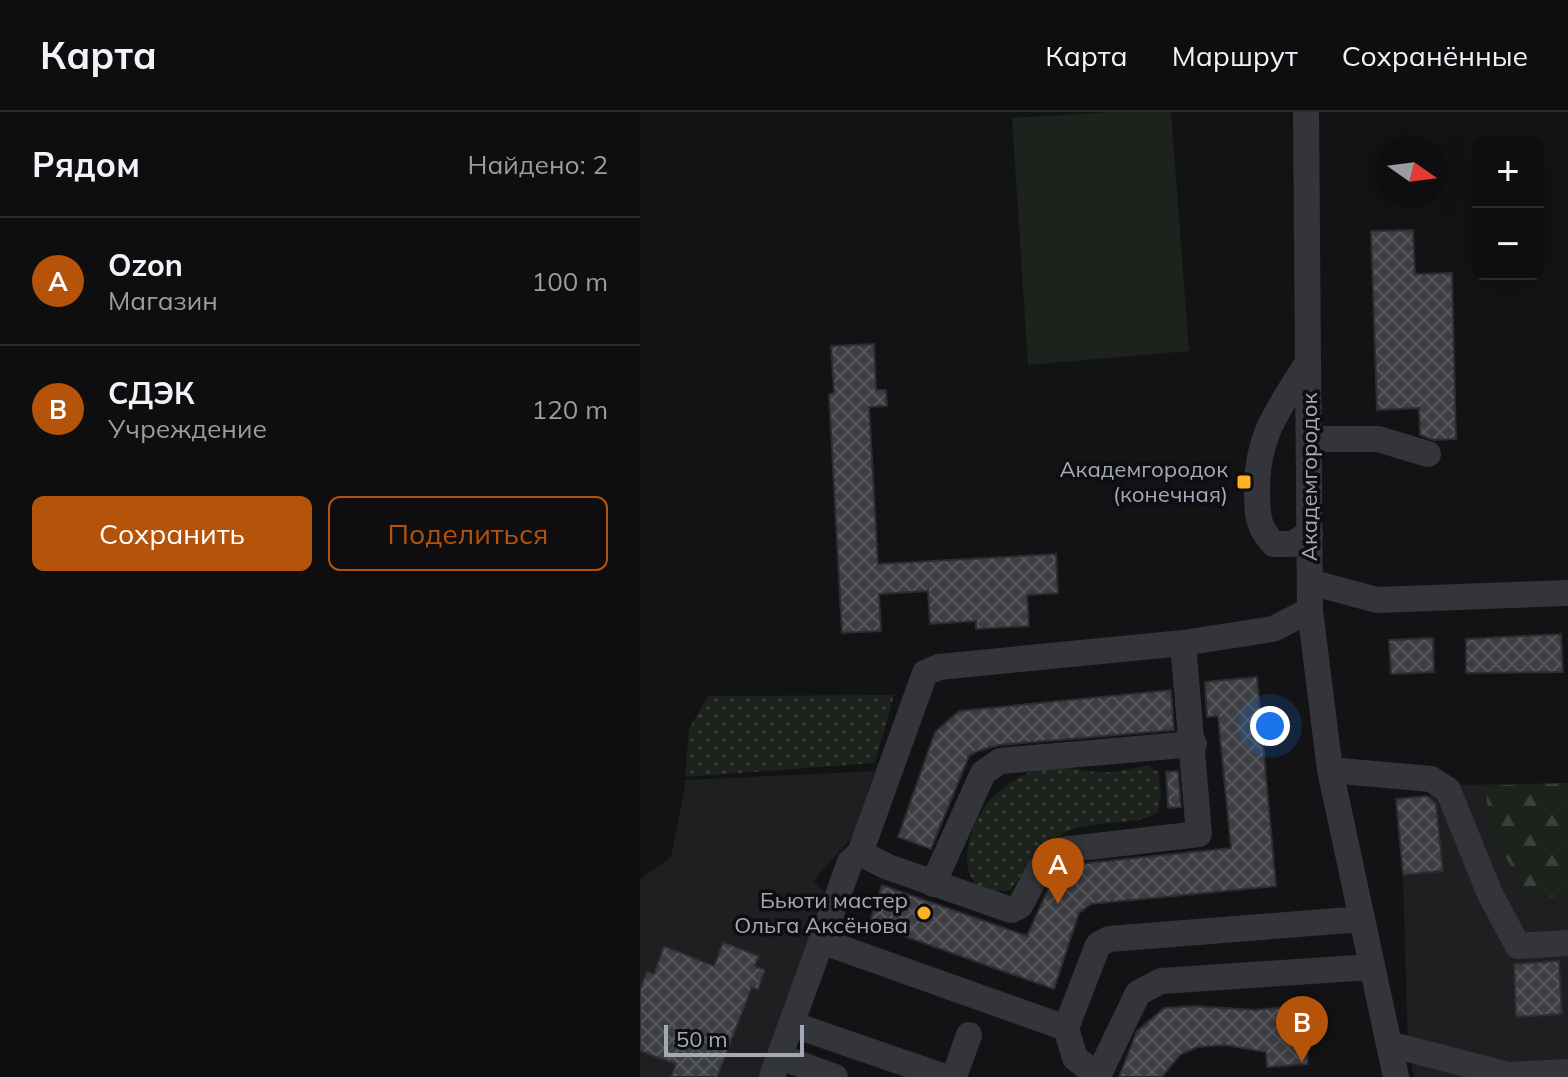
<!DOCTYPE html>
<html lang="ru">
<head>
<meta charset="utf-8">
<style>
	:root { --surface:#0e0e10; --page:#1c1c1e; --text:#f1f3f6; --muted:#9b9c9f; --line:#2e2e30; --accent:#b45309 }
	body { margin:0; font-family:Mulish,sans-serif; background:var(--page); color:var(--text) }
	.controls { position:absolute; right:24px; top:24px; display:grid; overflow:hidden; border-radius:12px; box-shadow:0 8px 32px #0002 }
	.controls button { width:72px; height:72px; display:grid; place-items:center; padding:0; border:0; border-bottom:2px solid var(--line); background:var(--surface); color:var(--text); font:40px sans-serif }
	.compass { position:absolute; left:736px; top:24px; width:72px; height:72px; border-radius:50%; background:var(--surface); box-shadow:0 8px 32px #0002; rotate:104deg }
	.scale { position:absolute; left:24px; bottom:20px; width:140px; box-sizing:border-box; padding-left:8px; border:4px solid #a3a9b6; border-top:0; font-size:22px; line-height:28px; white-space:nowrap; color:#a3a9b6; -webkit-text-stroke:6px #0e0e10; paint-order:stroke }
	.you { position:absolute; left:630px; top:614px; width:28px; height:28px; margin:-20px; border:6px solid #fff; border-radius:50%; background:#1a73e8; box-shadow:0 0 0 12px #1a73e833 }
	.badge { display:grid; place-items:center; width:52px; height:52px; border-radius:50%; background:var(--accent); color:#fff; font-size:26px; font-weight:700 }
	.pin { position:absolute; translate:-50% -66px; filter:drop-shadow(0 2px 4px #0008) }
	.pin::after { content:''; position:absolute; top:42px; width:28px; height:24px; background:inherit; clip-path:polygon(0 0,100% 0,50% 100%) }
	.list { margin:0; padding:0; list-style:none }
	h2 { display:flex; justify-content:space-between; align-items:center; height:104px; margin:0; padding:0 32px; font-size:34px }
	h2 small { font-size:26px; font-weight:400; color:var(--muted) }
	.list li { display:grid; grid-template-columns:52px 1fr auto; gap:24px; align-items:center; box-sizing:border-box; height:128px; padding:0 32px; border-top:2px solid var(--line) }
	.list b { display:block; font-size:30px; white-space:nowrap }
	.list p { margin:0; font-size:26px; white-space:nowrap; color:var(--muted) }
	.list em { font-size:26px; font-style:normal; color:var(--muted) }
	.actions { display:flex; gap:16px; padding:24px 32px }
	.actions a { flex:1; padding:18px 0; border:2px solid var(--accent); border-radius:12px; text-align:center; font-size:28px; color:var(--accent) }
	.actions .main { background:var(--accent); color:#fff }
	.map { position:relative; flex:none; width:928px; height:965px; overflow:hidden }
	header { display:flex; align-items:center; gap:48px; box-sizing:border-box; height:112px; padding:0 40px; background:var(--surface); border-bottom:2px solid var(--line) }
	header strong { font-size:38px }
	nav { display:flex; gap:44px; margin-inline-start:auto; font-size:28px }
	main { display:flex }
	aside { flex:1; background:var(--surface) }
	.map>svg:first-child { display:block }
	.built { fill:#1f1f22 }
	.green { fill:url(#green-dots) }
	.forest { fill:url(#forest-firs) }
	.pitch { fill:#1b231c }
	.building { fill:url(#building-cross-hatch); stroke:#2d2d31; stroke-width:2 }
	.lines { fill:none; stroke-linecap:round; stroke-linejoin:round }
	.minor { stroke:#34353a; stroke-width:26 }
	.poi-dot { fill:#feb122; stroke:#0e0e10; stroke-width:3 }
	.labels { text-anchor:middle; stroke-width:7; stroke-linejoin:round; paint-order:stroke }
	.poi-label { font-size:22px; fill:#a3a9b6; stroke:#0e0e10; text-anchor:end }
	.street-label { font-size:22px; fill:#a3a9b6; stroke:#0e0e10 }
</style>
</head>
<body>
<header>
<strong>Карта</strong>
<nav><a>Карта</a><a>Маршрут</a><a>Сохранённые</a></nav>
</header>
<main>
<aside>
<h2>Рядом<small>Найдено: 2</small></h2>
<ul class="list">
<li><span class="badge">A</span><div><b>Ozon</b><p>Магазин</p></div><em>100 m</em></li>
<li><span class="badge">B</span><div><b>СДЭК</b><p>Учреждение</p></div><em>120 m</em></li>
</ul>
<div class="actions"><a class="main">Сохранить</a><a>Поделиться</a></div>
</aside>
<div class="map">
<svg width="928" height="965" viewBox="0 0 928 965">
	<defs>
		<pattern id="green-dots" width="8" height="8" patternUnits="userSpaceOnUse" patternTransform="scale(2)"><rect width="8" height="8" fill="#1b231c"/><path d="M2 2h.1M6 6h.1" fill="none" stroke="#39403b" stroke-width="1.8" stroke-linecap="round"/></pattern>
		<pattern id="forest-firs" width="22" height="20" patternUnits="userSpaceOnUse" patternTransform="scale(2)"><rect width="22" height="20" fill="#1b231c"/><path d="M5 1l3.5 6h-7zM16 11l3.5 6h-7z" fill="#39403b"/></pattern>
		<pattern id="building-cross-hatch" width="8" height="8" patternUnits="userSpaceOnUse" patternTransform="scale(2)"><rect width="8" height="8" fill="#3c3e42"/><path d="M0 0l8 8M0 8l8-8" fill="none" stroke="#55575b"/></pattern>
	</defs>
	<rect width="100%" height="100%" fill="#131315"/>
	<g class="built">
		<path d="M 235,659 L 212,726 L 173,769 L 189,784 L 121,965 L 0,965 L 0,767 L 31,745 L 46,668 Z"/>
		<path d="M 928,671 L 928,965 L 774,965 L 768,937 L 763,763 L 756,687 L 796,683 L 816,673 Z"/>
	</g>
	<g class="green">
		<path d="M 254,583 L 235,651 L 45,665 L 49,617 L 68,584 Z"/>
		<path d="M 507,653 L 518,660 L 521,682 L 518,701 C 488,716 450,706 420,723 C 399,736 385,760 370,778 C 315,788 321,730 343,697 C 352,682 370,670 385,662 C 416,647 439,662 470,660 C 482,659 495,656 507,653 Z"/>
	</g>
	<path class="forest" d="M 928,671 L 928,784 L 892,786 L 852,724 L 845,674 Z"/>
	<path class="pitch" d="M 473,0 L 531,0 L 549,239 L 388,253 L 372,6 Z"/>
	<g class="building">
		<path d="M 773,118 L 775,162 L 812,161 L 816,327 L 794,328 L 780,323 L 779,296 L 737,298 L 731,119 Z"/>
		<path d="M 234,232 L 236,278 L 246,278 L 247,294 L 229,295 L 238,452 L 416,442 L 418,481 L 387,483 L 389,514 L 336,517 L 336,509 L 290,512 L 288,479 L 239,482 L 241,519 L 202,521 L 189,282 L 194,281 L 191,234 Z"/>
		<path d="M 921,522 L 923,560 L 826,561 L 826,527 Z"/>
		<path d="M 793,526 L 794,560 L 751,562 L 749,528 Z"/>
		<path d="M 617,565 L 636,774 L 451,792 L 439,801 L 414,877 L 229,812 L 242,773 L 387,824 L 412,768 L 429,753 L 591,736 L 578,604 L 567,605 L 565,570 Z"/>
		<path d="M 531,578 L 534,618 L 359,633 L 338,639 L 329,644 L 291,737 L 258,725 L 295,620 L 319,599 Z"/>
		<path d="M 538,659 L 541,695 L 528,696 L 526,660 Z"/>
		<path d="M 787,684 L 796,692 L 803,759 L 763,763 L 756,687 Z"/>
		<path d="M 83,830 L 119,844 L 115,854 L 125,858 L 118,878 L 112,875 L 77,965 L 31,965 L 36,952 L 0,939 L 0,877 L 7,859 L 14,862 L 24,834 L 74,854 Z"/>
		<path d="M 919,849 L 922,902 L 876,905 L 874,852 Z"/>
		<path d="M 663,893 L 668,952 L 627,955 L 626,940 L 585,933 L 557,935 L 540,943 L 522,965 L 479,965 L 497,919 L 524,896 L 553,894 L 616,898 Z"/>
	</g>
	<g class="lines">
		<g class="minor">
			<path d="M 666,0 L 670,498 L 690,658 L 756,965"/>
			<path d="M 668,250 C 639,297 616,323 617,381 C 617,403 618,416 634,432 L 652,432 L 670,421"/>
			<path d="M 669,327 L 738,327 L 788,342"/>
			<path d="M 670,470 L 737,488 L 928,481"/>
			<path d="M 690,658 L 791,667 L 808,678 L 850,782 L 878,834 L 928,831"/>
			<path d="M 220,741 L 248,755 L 371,798 L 380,794 L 399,758 L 422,738 L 559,722 L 543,531"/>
			<path d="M 293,772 L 343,661 L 360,649 L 554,632"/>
			<path d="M 181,829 L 426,916 L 435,946 L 458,964 L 498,881 L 521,869 L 731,855"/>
			<path d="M 151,912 L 305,965"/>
			<path d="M 426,916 L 458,833 L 469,827 L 722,807"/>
			<path d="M 749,932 L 869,963 L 928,960"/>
			<path d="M 140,945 L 195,965"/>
			<path d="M 132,965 L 210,750 L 220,741 L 285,561 L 299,555 L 543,531 L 633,517 L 670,498"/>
			<path d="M 314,965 L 329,923"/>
		</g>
	</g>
	<g class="poi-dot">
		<rect x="596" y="362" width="16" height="16" rx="4"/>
		<circle cx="284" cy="801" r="8"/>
	</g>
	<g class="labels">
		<g class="poi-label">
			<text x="588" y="365">Академгородок<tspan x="588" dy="25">(конечная)</tspan></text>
			<text x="268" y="796">Бьюти мастер<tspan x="268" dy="25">Oльга Аксёнова</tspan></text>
		</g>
		<g class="street-label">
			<text transform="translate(669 365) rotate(-90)" y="8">Академгородок</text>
		</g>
	</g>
</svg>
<div class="controls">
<button>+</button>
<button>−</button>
</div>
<svg class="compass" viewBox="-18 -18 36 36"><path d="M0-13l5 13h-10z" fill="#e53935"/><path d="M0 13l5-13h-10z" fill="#9b9c9f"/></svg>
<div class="scale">50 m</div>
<div class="you"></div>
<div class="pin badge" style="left:418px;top:792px">A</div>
<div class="pin badge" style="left:662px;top:950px">B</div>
</div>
</main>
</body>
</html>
